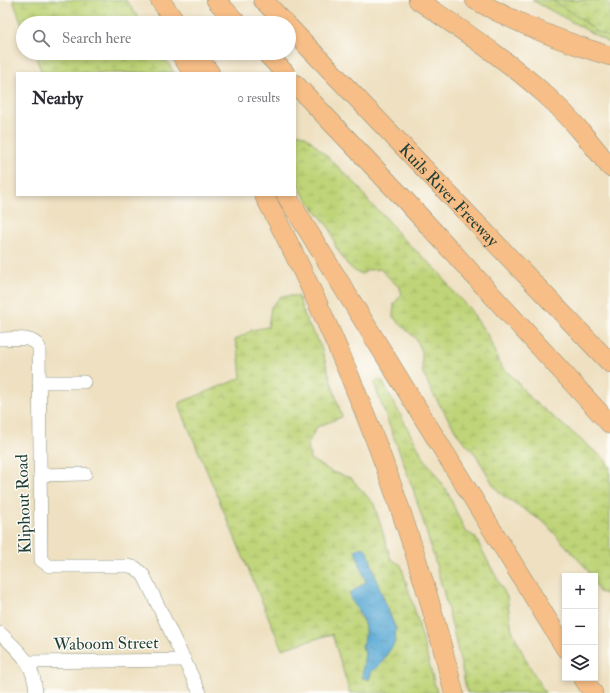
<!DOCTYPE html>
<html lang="en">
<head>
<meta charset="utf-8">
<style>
	:root { --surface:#fff; --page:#f7f7f7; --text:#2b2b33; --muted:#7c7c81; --line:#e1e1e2 }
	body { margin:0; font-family:"IM FELL Double Pica",serif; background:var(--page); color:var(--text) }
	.controls { position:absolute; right:12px; bottom:12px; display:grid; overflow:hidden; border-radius:0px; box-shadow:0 2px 6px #0003 }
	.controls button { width:36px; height:36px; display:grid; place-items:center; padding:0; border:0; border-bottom:1px solid var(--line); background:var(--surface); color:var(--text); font:20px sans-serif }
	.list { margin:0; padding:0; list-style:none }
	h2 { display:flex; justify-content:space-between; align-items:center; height:52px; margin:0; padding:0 16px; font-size:17px }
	h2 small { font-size:13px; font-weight:400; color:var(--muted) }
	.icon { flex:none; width:22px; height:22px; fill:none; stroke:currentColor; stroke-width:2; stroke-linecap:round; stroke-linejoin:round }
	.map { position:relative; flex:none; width:610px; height:693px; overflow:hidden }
	.search { position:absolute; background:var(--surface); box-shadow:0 2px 6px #0003; left:16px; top:16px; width:280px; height:44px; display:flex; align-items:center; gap:10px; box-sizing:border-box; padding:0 14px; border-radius:22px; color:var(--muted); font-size:15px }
	.panel { position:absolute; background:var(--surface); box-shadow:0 2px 6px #0003; left:16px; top:72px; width:280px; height:124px; border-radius:0px }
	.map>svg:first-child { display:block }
	.grass { fill:url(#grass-tufts); stroke:#6f8856 }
	.wetland { fill:url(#wetland-marsh); stroke:#6f8856; fill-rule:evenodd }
	.water { fill:url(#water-ripples); stroke:#3e7484 }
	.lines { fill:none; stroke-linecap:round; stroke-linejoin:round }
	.minor-casing { stroke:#868e7a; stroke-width:14 }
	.highway-casing { stroke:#868e7a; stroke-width:20 }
	.minor { stroke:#fff; stroke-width:13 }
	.highway { stroke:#f7be87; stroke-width:19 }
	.labels { text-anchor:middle; stroke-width:3; stroke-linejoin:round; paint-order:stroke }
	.street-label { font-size:17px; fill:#1f3d34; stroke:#fdfcf7 }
</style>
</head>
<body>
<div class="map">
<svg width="610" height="693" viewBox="0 0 610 693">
	<defs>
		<pattern id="grass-tufts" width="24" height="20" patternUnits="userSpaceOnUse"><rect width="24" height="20" fill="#bfd478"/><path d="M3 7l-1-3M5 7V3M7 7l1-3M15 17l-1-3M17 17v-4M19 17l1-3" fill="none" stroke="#a4b768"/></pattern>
		<pattern id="wetland-marsh" width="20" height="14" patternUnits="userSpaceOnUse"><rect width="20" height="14" fill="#bfd478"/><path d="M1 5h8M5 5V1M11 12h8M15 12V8" fill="none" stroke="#a4b768"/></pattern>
		<pattern id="water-ripples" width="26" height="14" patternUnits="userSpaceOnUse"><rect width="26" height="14" fill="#5caad5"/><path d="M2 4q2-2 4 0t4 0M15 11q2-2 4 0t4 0" fill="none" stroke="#4b8cae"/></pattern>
	</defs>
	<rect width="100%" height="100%" fill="#fdfcf7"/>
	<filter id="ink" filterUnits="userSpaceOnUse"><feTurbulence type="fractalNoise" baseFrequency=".025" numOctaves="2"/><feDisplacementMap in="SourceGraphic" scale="8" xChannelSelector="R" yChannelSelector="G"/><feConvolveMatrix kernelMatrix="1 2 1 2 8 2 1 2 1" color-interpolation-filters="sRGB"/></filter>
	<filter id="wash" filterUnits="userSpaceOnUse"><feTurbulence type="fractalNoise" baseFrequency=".012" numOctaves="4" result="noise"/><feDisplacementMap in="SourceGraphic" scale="16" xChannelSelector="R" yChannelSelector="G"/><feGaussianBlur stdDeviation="0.9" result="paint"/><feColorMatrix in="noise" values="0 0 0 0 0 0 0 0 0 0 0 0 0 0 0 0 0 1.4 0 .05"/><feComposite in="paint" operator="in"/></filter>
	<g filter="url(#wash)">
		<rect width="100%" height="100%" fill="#eee0c0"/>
		<path class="grass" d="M 532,0 L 610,0 L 610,43 Z"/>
		<g class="wetland">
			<path d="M 13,0 L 126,0 L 142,23 L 23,23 L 23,28 Z"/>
			<path d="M 552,0 L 610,0 L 610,38 L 594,30 L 584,21 Z"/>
			<path d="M 34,53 L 162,53 L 174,73 L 42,73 Z"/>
			<path d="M 295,133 L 301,134 L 307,137 L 358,186 L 369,202 L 388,220 L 400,236 L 439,272 L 454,293 L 469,308 L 488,336 L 501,367 L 516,380 L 528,396 L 604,459 L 610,467 L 610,595 L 599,592 L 595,584 L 595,576 L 591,576 L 587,569 L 545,523 L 502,495 L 494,486 L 476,455 L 459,436 L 433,394 L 422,371 L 422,351 L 416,339 L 393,317 L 394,304 L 402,294 L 400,288 L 380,269 L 368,270 L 362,274 L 356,272 L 347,264 L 336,247 L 330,229 L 303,194 L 295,179 Z"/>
			<path d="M 281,296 L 298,296 L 307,322 L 321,347 L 342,417 L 317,427 L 308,443 L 310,459 L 332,472 L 351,478 L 374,504 L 391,559 L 401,565 L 417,618 L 437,693 L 350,693 L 332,634 L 282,649 L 181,410 L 179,403 L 241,378 L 239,356 L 235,340 L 252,330 L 268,327 L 271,307 ZM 372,564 L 376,579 L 396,630 C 388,653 385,665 362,677 L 365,652 L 362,646 L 366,637 L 364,622 L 359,616 L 357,606 L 366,582 L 366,577 Z"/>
			<path d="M 377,380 L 382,381 L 422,455 L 447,491 L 465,531 L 475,537 L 507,597 L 512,630 L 526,660 L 545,693 L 467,693 C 453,624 435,557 413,489 C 401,454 386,419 374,383 Z"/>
		</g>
		<path class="water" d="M 362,547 L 368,551 L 376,579 L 396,630 L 394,644 L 378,667 L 372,671 L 369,680 L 362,677 L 365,652 L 362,646 C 371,628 360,613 350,598 L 350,593 L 366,582 L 355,550 Z"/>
	</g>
	<g filter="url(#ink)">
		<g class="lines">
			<g class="minor-casing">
				<g id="minor">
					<path d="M 0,339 C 12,339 32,335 39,347 L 41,560 L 49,566 L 129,566 L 136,568 L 144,576 L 200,693"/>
					<path d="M 39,382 L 84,382"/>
					<path d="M 40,475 L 85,474"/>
					<path d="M 0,633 C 21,653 34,663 36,693"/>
					<path d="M 28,662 L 185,660"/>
				</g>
			</g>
			<g class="highway-casing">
				<g id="highway">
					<path d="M 160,0 L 176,23"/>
					<path d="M 216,0 L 237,23"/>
					<path d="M 263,0 L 285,23"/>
					<path d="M 418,0 C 463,31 509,61 549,98 C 572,119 591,143 610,167"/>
					<path d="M 475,0 C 518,24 563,42 610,56"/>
					<path id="s1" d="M 289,27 L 610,363"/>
					<path d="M 180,53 L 193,73"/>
					<path d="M 196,53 L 210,73"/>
					<path d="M 266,53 L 285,73"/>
					<path d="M 295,84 L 404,199 L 610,424"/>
					<path d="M 264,195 C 347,352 412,520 454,693"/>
					<path d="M 286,195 L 565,648"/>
					<path d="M 583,678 L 593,693"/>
				</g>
			</g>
			<use href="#minor" class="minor"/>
			<use href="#highway" class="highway"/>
		</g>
	</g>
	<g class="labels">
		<g class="street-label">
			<text dy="6" stroke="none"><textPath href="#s1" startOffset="232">Kuils River Freeway</textPath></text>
			<text transform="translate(23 504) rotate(-92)" y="6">Kliphout Road</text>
			<text transform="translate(106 643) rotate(-1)" y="6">Waboom Street</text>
		</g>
	</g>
</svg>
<div class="controls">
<button>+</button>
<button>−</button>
<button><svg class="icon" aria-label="layers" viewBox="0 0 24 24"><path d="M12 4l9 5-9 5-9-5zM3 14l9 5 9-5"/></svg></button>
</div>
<div class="search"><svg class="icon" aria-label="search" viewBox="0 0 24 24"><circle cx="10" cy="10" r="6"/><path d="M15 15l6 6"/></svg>Search here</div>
<section class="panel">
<h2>Nearby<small>0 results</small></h2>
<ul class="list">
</ul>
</section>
</div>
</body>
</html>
